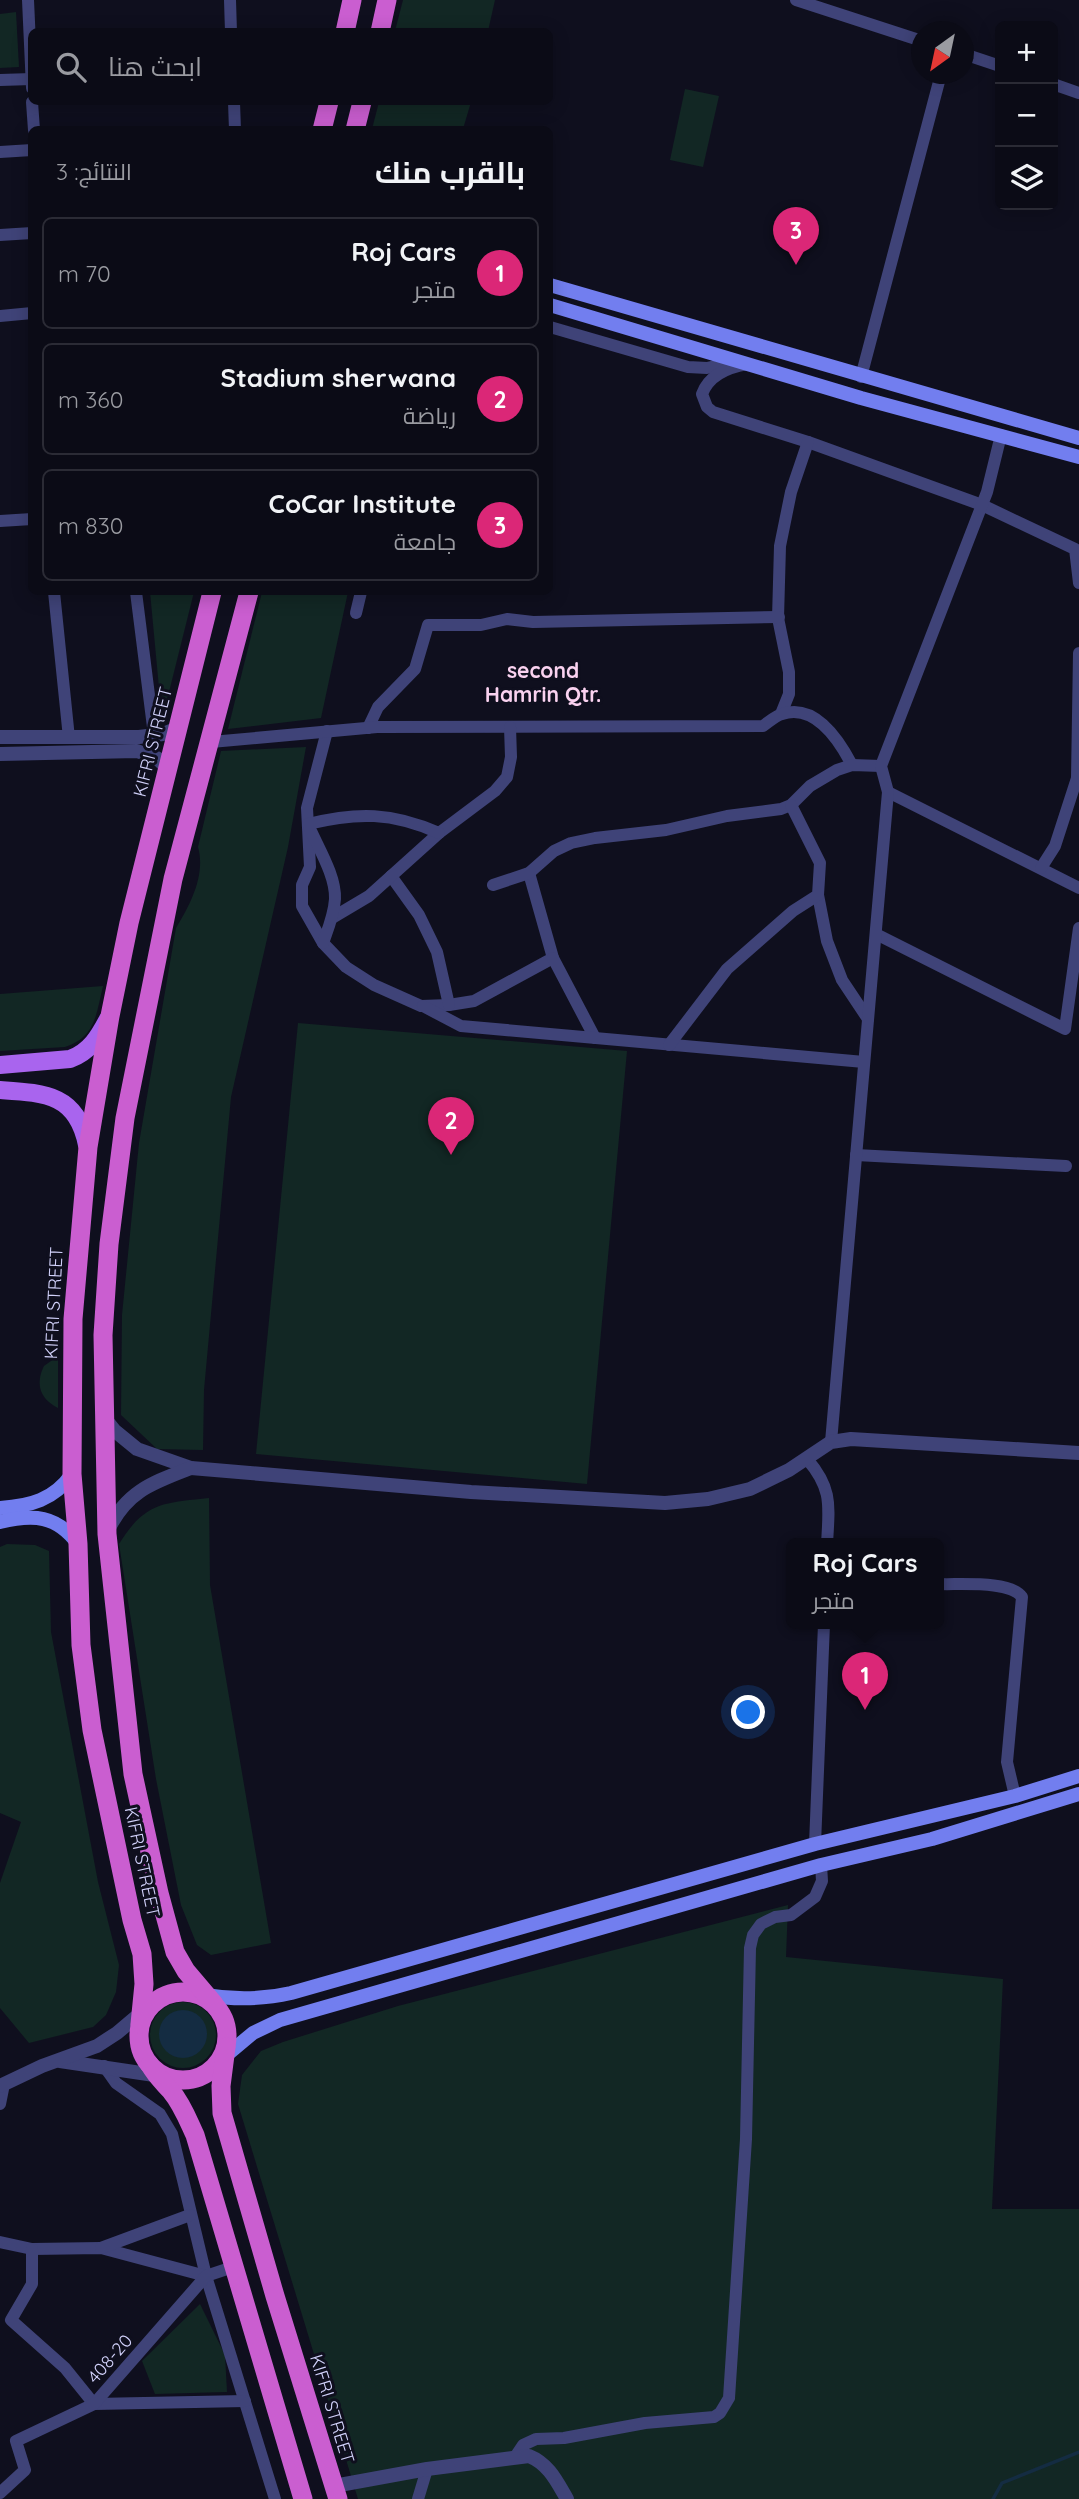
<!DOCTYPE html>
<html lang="ar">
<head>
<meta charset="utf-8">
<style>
	:root { --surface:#0b0b16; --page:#14141f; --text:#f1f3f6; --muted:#9a9ba1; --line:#2b2b35; --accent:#db2777 }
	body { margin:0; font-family:Quicksand,Cairo,sans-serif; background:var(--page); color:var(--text); direction:rtl }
	.controls { position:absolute; right:21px; top:21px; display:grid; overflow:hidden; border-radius:10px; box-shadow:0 4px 18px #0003 }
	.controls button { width:63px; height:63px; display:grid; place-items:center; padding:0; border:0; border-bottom:2px solid var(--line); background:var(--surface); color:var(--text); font:35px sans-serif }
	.compass { position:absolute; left:911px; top:21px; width:63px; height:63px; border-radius:50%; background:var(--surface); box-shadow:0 4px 18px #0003; rotate:213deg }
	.you { position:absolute; left:749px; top:1713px; width:24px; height:24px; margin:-18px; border:5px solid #fff; border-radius:50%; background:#1a73e8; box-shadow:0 0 0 10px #1a73e833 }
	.badge { display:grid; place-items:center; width:46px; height:46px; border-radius:50%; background:var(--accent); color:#fff; font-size:23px; font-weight:700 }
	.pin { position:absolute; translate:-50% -58px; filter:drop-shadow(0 2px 4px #0008) }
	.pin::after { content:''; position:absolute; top:37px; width:24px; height:21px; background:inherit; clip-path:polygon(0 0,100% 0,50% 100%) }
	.popup { position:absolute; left:786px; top:1538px; width:158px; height:91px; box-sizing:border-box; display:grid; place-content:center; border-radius:10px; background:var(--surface); filter:drop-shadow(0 2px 5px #0005); font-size:23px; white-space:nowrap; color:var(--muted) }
	.popup b { font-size:26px; color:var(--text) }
	.popup::after { content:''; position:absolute; left:50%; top:100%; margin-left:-14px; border:14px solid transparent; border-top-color:var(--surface) }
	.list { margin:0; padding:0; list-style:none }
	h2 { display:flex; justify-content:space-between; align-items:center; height:91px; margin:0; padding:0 28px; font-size:30px }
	h2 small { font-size:23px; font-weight:400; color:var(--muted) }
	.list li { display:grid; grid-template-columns:46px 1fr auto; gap:21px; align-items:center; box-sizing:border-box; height:112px; margin:0 14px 14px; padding:0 14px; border:2px solid var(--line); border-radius:10px }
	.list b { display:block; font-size:26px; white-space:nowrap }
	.list p { margin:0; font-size:23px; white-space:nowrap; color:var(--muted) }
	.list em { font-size:23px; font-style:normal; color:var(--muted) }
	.icon { flex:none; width:38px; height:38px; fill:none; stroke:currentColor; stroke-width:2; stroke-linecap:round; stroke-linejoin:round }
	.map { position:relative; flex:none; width:1079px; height:2499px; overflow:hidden; direction:ltr }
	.search { position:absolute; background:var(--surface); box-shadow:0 4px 18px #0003; left:28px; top:28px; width:525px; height:77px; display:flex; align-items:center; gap:18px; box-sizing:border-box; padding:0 24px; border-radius:10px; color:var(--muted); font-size:26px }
	.panel { position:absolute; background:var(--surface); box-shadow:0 4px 18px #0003; left:28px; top:126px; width:525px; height:469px; border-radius:10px; direction:rtl }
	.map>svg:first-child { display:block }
	.green { fill:#122724 }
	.water { fill:#142c42 }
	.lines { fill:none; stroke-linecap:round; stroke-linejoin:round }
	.stream { stroke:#142c42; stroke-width:3.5 }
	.minor { stroke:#3f4378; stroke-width:12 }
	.tertiary { stroke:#3f4378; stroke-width:14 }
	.secondary { stroke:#727eef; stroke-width:14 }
	.primary { stroke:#a964ee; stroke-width:18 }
	.trunk { stroke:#ca5ed0; stroke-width:19 }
	.labels { text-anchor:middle; stroke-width:6; stroke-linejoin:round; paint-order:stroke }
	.street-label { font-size:18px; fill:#d1d1fa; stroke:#0f0f1e }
	.quarter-label { font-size:21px; font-weight:bold; fill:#fad2f0; stroke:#0f0f1e }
</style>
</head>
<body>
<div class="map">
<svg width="1079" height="2499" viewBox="0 0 1079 2499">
	<rect width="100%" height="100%" fill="#0f0f1e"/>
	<g class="green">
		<path d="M 403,0 L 495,0 L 488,31 L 395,31 Z"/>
		<path d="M 16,12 L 19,67 L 0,68 L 0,14 Z"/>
		<path d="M 685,89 L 719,96 L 703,167 L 670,160 Z"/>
		<path d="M 379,102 L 471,102 L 463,129 L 372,129 Z"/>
		<path d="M 150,592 L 194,592 L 162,720 Z"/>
		<path d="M 262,592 L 348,592 L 321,718 L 228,729 Z"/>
		<path d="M 306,747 L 288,847 L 231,1097 L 204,1390 L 203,1450 L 157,1449 L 121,1415 L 122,1315 L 139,1143 L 176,928 C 190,905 206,875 198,847 L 221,751 Z"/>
		<path d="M 103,986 C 96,1014 96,1037 65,1047 L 0,1051 L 0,994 Z"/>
		<path d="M 298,1023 L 627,1051 L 587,1484 L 256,1454 Z"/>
		<path d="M 58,1356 L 58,1408 C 40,1399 35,1384 44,1366 Z"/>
		<path d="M 209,1498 L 210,1585 L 271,1943 L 211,1955 L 197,1945 L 181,1905 L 156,1779 L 119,1544 C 145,1502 163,1503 209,1498 Z"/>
		<path d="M 7,1544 L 35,1545 L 49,1551 L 51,1632 L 98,1882 L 119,1965 L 116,1992 L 106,2015 L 93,2027 L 29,2043 L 0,2008 L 0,1883 L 21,1822 L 0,1813 L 0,1547 Z"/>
		<path d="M 788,1905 L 786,1957 L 1003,1979 L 992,2209 L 1079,2209 L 1079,2499 L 358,2499 L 238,2104 L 242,2075 L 261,2051 L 283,2042 L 398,2006 Z"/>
		<circle cx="183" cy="2035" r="33"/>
		<path d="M 200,2304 L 225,2355 L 227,2392 L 155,2394 L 142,2361 Z"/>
	</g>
	<circle class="water" cx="183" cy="2034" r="24"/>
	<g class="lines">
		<path class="stream" d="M 993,2499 L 1002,2483 L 1079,2452"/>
		<g class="minor">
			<path d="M 28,0 L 32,88"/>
			<path d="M 230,0 L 231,32"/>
			<path d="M 796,0 L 922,41"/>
			<path d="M 964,54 L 1000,66"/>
			<path d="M 0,80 L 32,79"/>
			<path d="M 1053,84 L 1079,93"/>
			<path d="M 32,102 L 34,130"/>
			<path d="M 234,102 L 235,130"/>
			<path d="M 0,152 L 32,150"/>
			<path d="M 0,235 L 32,233"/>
			<path d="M 0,316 L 32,313"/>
			<path d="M 550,327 L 688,367 L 707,368 L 728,363"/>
			<path d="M 748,364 C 729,367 709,375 702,394 L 707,407 L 713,412 L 808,442 L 982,505 L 1075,549 L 1079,583"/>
			<path d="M 861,377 L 941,74"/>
			<path d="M 0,521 L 32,519"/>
			<path d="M 54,592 L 69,738"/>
			<path d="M 136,592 L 154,735"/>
			<path d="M 356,613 L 361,592"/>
			<path d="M 781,714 L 789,694 L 789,672 L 778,618 L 780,546 L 791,492 L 808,442"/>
			<path d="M 368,728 L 378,707 L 415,669 L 428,625 L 481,625 L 507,619 L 533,622 L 779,617"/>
			<path d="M 327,731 L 307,808 L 310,867 L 302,885 L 302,906 L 323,943 L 346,967 L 374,985 L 421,1006 L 449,1005 L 474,1001 L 553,958 L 529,873"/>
			<path d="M 211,742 L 377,727 L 763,726 C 769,722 775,716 782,714 C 815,703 839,740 852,765"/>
			<path d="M 888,792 L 1079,888"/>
			<path d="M 1041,868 L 1055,846 L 1077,778 L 1079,653"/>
			<path d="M 391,876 L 419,915 L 437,952 L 449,1005"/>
			<path d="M 493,885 L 529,873 L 554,851 L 571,843 L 595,838 L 666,830 L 727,816 L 781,809 L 791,805 L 810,786 L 837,770 L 852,765 L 881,766"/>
			<path d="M 818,895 L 827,941 L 842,980 L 868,1019"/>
			<path d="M 332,918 L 369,896 L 439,833 L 495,791 L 507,777 L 511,757 L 510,727"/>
			<path d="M 876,934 L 1065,1029 L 1079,928"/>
			<path d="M 323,943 C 328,929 334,915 335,899 C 336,875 317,846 308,824 C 357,812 392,812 439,833"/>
			<path d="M 553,958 L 595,1038"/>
			<path d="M 423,1006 L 461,1026 L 864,1062"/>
			<path d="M 669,1045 L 727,969 L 793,911 L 818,895 L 820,863 L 791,805"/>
			<path d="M 856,1155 L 1066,1166"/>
			<path d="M 831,1442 L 888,792 L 881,766 L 987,492 L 1001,435"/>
			<path d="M 807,1459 C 833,1489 829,1506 827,1544"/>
			<path d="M 938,1584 C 959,1585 1010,1580 1022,1597 L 1007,1762 L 1015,1796"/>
			<path d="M 815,1844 L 824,1624"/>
			<path d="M 104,2066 L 116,2083 L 160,2114 L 172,2134 L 206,2276 L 275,2499"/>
			<path d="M 0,2104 L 4,2084"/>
			<path d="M 0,2242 L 32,2249 L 101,2248 L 206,2276"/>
			<path d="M 101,2248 L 190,2215"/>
			<path d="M 32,2249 L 32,2284 L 11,2320 L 65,2368 L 94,2404 L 245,2401"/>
			<path d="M 515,2457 L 523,2445 L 536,2439 L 564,2438 L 645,2423 L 714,2417 L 720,2413 L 729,2398 L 746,2139 L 750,1948 L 753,1935 L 761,1924 L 775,1917 L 791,1915 L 815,1897 L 822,1881 L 821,1865"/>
			<path d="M 0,2493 L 25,2470 L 16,2441 L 94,2404 L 206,2276 L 233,2267"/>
			<path d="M 418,2499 L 427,2469"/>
		</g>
		<g class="tertiary">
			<path d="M 0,737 L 139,737 L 163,734 L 178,728"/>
			<path d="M 0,754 L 137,751 L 157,758 L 168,769"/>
			<path d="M 103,1416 L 115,1431 L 137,1449 L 191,1468 L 471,1492 L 665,1503 L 708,1499 L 750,1489 L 789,1470 L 831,1442 L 851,1439 L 1079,1453"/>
			<path d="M 108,1530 C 127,1491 152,1483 191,1468"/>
			<path d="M 60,2061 L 161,2076"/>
			<path d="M 0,2086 L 42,2066 L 97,2046 L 117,2033 L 143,2011"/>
			<path d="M 334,2486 L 427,2469 L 529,2456 C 549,2464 557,2482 567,2499"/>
		</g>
		<g class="secondary">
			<path d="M 550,285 L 1079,438"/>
			<path d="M 550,305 L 861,398 L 1079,457"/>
			<path d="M 0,1508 C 30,1506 54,1500 72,1474"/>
			<path d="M 0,1522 C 33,1514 57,1515 78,1544"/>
			<path d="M 205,1995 C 235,2000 261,2000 291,1993 L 815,1844 L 1015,1796 L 1079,1776"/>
			<path d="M 222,2059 L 253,2033 L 280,2020 L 821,1865 L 932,1839 L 1079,1794"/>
		</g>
		<g class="primary">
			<path d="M 0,1065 L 70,1059 C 90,1052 99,1036 108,1019"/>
			<path d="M 0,1090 C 45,1093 77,1094 87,1145"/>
		</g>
		<g class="trunk">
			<path d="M 345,32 L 352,0"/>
			<path d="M 380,32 L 387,0"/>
			<path d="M 322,130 L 329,102"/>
			<path d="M 355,130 L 362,102"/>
			<circle cx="183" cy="2036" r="44"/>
			<path d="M 214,2004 L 186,1971 L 175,1952 L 159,1893 L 133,1774 L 107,1534 L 103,1335 L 109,1244 L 125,1118 L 173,879 L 249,592"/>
			<path d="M 140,2024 L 144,1984 L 142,1954 L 132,1920 L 92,1730 L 81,1645 L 78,1544 L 72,1474 L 73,1319 L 88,1147 L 110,1016 L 129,923 L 212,592"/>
			<path d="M 226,2047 L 221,2086 L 222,2113 L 275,2296 L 338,2499"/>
			<path d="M 150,2065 C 156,2076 163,2082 171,2091 C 182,2104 188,2120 195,2135 L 303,2499"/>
		</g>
	</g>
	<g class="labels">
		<g class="street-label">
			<text transform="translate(153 742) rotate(-76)" y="6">KIFRI STREET</text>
			<text transform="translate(54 1303) rotate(-87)" y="6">KIFRI STREET</text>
			<text transform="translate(142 1862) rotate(78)" y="6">KIFRI STREET</text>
			<text transform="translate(110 2359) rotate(-49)" y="6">408-20</text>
			<text transform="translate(332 2409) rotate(73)" y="6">KIFRI STREET</text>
		</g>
		<g class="quarter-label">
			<text x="543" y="678">second<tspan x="543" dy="24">Hamrin Qtr.</tspan></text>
		</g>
	</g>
</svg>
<div class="controls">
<button>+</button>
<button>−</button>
<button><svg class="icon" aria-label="layers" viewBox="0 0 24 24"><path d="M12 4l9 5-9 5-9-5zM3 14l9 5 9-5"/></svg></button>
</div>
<svg class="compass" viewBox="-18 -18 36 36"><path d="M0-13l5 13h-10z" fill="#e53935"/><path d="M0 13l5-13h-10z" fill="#9a9ba1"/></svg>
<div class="you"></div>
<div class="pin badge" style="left:865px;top:1710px">1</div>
<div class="popup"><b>Roj Cars</b>متجر</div>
<div class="pin badge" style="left:451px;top:1155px">2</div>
<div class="pin badge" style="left:796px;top:265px">3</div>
<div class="search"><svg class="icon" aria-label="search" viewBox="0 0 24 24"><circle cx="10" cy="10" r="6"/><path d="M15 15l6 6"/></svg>ابحث هنا</div>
<section class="panel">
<h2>بالقرب منك<small>النتائج: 3</small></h2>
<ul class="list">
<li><span class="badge">1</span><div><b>Roj Cars</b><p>متجر</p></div><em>70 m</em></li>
<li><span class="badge">2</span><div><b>Stadium sherwana</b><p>رياضة</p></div><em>360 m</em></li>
<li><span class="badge">3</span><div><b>CoCar Institute</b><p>جامعة</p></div><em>830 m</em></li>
</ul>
</section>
</div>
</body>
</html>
